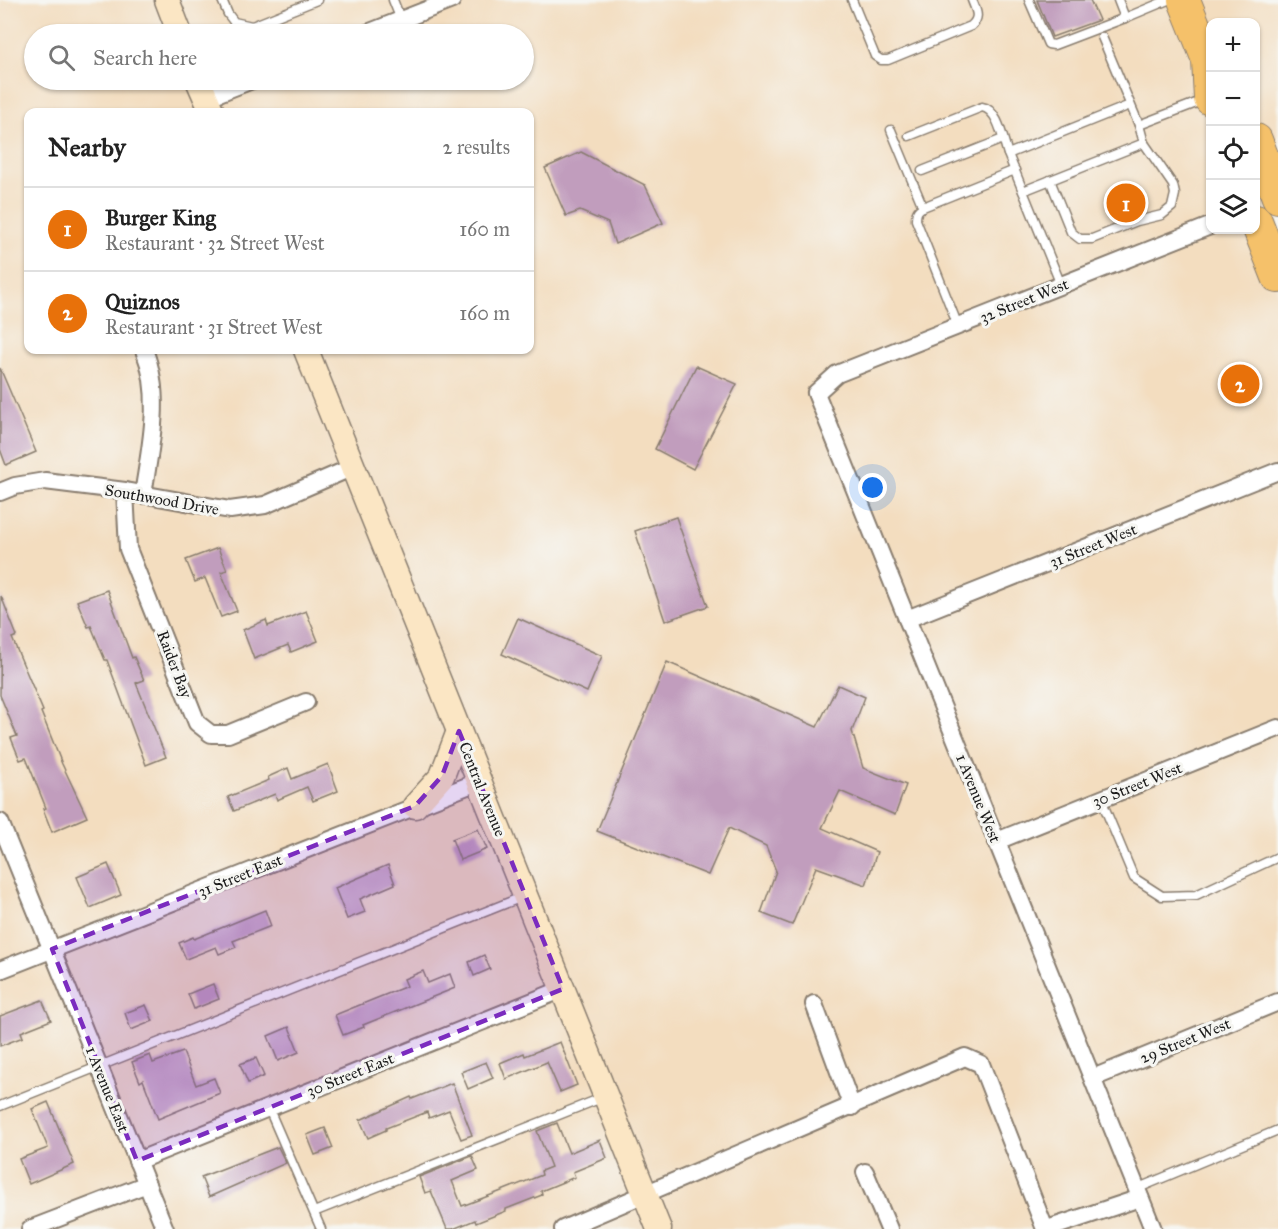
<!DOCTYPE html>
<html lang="en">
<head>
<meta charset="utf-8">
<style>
	:root { --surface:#fff; --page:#f6f6f6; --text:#222; --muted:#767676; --line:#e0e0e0; --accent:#c8321e }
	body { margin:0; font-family:"IM FELL Great Primer",serif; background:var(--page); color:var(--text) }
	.controls { position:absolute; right:18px; top:18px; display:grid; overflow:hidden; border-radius:12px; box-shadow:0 2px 4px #0004 }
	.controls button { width:54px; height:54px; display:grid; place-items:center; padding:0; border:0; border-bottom:2px solid var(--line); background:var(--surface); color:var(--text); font:30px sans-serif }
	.you { position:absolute; left:873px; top:488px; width:21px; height:21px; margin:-15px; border:4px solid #fff; border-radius:50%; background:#1a73e8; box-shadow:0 0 0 9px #1a73e833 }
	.badge { display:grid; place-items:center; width:39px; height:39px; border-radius:50%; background:var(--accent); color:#fff; font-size:20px; font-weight:700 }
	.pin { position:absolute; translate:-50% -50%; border:3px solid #fff; box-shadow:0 2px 6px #0006 }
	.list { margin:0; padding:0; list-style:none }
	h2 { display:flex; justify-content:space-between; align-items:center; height:78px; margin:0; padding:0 24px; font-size:26px }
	h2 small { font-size:20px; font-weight:400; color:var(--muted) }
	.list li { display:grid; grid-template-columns:39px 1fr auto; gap:18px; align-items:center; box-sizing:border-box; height:84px; padding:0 24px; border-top:2px solid var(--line) }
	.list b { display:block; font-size:22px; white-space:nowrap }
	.list p { margin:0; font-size:20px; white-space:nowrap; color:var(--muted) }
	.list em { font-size:20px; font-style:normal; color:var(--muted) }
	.icon { flex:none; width:33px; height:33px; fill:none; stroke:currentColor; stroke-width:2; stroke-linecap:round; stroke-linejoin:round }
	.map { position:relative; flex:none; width:1278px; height:1229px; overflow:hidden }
	.search { position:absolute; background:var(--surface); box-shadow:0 2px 4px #0004; left:24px; top:24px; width:510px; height:66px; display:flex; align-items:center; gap:15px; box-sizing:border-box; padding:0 21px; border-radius:33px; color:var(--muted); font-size:22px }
	.panel { position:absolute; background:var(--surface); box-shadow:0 2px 4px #0004; left:24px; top:108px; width:510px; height:246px; border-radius:12px }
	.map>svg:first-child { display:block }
	.building { fill:#c19dbd }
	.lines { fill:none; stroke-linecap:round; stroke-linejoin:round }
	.lane-casing { stroke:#887c6e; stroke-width:11 }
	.street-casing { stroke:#887c6e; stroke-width:20 }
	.secondary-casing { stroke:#887c6e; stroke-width:27 }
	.highway-casing { stroke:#887c6e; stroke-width:34 }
	.lane { stroke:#fff; stroke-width:8 }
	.street { stroke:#fff; stroke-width:16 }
	.secondary { stroke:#fbe6c4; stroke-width:24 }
	.highway { stroke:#f5c16b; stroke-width:32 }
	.marked { fill:#7b2cbf; fill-opacity:0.2; stroke:#7b2cbf; stroke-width:4.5; stroke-dasharray:12 8; stroke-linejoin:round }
	.labels { text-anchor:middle; stroke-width:6; stroke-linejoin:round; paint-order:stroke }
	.street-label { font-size:16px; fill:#1c1c1c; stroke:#f6f6f2 }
</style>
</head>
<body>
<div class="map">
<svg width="1278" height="1229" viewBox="0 0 1278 1229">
	<rect width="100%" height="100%" fill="#f6f6f2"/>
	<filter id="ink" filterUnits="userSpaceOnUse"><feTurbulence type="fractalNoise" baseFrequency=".0167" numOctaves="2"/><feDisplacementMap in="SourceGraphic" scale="12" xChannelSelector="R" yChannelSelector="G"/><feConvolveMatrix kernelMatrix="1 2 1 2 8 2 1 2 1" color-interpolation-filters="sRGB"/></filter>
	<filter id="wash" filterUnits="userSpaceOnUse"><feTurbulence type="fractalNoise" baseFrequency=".008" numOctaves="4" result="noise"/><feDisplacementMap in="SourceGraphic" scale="24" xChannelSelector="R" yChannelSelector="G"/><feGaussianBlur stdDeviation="1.35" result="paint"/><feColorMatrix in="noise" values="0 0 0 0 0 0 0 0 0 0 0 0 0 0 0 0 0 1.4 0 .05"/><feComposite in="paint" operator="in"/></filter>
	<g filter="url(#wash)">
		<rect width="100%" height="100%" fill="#f3ddbf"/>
		<g id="blocks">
			<g class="building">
				<path d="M 1037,0 L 1090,0 L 1099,20 L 1052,37 Z"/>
				<path d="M 581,152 L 645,185 L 663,223 L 615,244 L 608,223 L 580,211 L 566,216 L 545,168 Z"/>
				<path d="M 696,366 L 737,384 L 693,469 L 655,449 Z"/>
				<path d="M 0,368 L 36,452 L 6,465 L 0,449 Z"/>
				<path d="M 676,517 L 708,606 L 665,621 L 635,531 Z"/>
				<path d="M 218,548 L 227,570 L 221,572 L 237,611 L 221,617 L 205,578 L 195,582 L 186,560 Z"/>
				<path d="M 107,590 L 132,658 L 134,657 L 144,680 L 136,683 L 166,757 L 146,765 L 107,660 L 105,660 L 91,626 L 88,627 L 77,601 Z"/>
				<path d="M 1,596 L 17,636 L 12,638 L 43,711 L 41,712 L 62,764 L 87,817 L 52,832 L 43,809 L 46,808 L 26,758 L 20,760 L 11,738 L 17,736 L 0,695 Z"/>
				<path d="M 306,611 L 318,641 L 291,652 L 288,645 L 254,659 L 243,630 L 266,620 L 268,626 Z"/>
				<path d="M 518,618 L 602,656 L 587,692 L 502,654 Z"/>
				<path d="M 667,662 L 817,727 L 838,685 L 865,697 L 852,731 L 863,768 L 906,785 L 895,815 L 840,791 L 822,828 L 877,852 L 866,885 L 816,867 L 792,925 L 761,913 L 776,871 L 766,846 L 729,828 L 708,875 L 597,831 Z"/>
				<path d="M 328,764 L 338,791 L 313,801 L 307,787 L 277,800 L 275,794 L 234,811 L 228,797 L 269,780 L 268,777 L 288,768 L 292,779 Z"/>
				<path d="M 478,829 L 487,849 L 460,860 L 452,839 Z"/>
				<path d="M 108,864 L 121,895 L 90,908 L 77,877 Z"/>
				<path d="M 388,865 L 395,884 L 360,899 L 365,912 L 347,919 L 335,888 Z"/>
				<path d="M 265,910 L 271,926 L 233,941 L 236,947 L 219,954 L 216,947 L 186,959 L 179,943 L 193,937 L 194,939 Z"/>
				<path d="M 484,955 L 490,969 L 474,976 L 469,962 Z"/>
				<path d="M 423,971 L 428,983 L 450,974 L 455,988 L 363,1025 L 364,1027 L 343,1035 L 335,1015 L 407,986 L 404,979 Z"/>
				<path d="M 213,984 L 219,999 L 194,1009 L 188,994 Z"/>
				<path d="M 42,1000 L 51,1020 L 21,1032 L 23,1037 L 0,1046 L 0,1016 Z"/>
				<path d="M 146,1005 L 153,1021 L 131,1030 L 125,1013 Z"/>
				<path d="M 289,1027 L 299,1052 L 278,1061 L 268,1036 Z"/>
				<path d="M 560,1042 L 577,1085 L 560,1092 L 547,1062 L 506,1079 L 500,1063 L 524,1053 L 525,1056 Z"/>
				<path d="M 183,1052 L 196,1085 L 214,1078 L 220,1093 L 158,1119 L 143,1080 L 140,1082 L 132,1062 L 150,1055 L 153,1063 Z"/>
				<path d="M 256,1058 L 264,1076 L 248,1083 L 240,1064 Z"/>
				<path d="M 486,1062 L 493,1078 L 468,1089 L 461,1072 Z"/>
				<path d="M 452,1083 L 472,1135 L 461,1139 L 449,1110 L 429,1118 L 427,1112 L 386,1128 L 386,1130 L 368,1138 L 360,1120 L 411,1097 L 412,1099 Z"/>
				<path d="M 48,1102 L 74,1164 L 29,1184 L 19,1159 L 48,1148 L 32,1109 Z"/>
				<path d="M 557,1123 L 569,1153 L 600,1140 L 607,1158 L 573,1172 L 575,1177 L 541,1191 L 542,1195 L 506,1209 L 506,1211 L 476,1223 L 475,1220 L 453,1229 L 447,1229 L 431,1191 L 425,1193 L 419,1177 L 472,1156 L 478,1170 L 452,1181 L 462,1206 L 499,1192 L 542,1175 L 541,1171 L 551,1167 L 537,1131 Z"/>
				<path d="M 325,1128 L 333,1148 L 315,1155 L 307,1135 Z"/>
				<path d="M 278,1147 L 286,1163 L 209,1197 L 201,1177 Z"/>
			</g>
		</g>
	</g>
	<g filter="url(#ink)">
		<use href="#blocks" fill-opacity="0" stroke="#887c6e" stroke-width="1.5"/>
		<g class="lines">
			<g class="lane-casing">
				<g id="lane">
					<path d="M 222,0 L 228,14 L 234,22 L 252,26 L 317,0"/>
					<path d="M 393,0 L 401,20"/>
					<path d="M 852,0 L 875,56 L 881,60 L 888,60 L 971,26 C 981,17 976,11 972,0"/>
					<path d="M 1029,0 L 1048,44 L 1054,45 L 1125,18"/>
					<path d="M 1118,0 L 1125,18 L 1168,0"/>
					<path d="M 1102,37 L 1139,125 L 1204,100"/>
					<path d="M 891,130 L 923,207"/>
					<path d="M 909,136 L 982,107 C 998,109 1003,140 1008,154"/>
					<path d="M 922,171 L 1003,139"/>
					<path d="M 1050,180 L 1071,232 L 1080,239 L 1092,239 L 1137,221 L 1162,215 L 1172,207 L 1175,194 L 1173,185 L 1144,143"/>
					<path d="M 1023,191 L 1144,143 L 1139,125"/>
					<path d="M 1061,285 L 1008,154 L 1130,105"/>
					<path d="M 958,326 L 916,220 C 916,213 917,210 923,207 L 1015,170"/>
					<path d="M 1101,799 L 1134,878 L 1162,896 L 1196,895 L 1278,857"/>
					<path d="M 0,1106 L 522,897"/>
					<path d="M 268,1107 L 321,1229"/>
					<path d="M 1136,1189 L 1278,1130"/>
					<path d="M 314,1212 L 604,1097"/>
				</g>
			</g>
			<g class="street-casing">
				<g id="street">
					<path d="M 365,34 L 452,0"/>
					<path d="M 206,98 L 252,80"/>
					<path d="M 125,491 L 128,549 L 197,723 L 211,734 L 228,734 L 306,702"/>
					<path d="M 0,492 L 15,486 L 45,481 L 125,491 L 230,510 L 265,505 L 353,467"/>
					<path d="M 143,495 C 150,447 163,396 144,350"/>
					<path d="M 907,619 L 1278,471"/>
					<path d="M 0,822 L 165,1229"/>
					<path d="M 997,841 L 1278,728"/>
					<path d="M 0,970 L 480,781"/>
					<path d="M 814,1004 L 852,1107"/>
					<path d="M 1093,1078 L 1278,1002"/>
					<path d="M 137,1161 L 563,989"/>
					<path d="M 865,1172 L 889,1229"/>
					<path d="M 30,1229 L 147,1184"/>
					<path d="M 563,1229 L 965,1057 L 981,1064 L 1045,1229"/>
					<path d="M 1047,1229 L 1140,1198"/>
					<path d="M 1153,1229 L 816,393 L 837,374 L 1210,226"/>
				</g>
			</g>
			<g class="secondary-casing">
				<g id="secondary">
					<path d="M 167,0 L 180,34"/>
					<path d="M 198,80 L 212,112"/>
					<path d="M 306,350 L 659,1229"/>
					<path d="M 415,806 L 442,776 L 459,731"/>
				</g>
			</g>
			<g class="highway-casing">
				<g id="highway">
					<path d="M 1184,0 L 1208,60 L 1210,99"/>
					<path d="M 1256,140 L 1278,197"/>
					<path d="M 1256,221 L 1278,277"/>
				</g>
			</g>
			<use href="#lane" class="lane"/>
			<use href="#street" class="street"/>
			<use href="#secondary" class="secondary"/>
			<use href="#highway" class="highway"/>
		</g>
	</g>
	<path class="marked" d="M 459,731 L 563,989 L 137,1161 L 52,949 L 415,806 L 442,776 Z"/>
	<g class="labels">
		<g class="street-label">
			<text transform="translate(1024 300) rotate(-22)" y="6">32 Street West</text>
			<text transform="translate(162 499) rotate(10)" y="6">Southwood Drive</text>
			<text transform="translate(1093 545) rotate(-22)" y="6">31 Street West</text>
			<text transform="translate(175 664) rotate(69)" y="6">Raider Bay</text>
			<text transform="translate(1137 784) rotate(-22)" y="6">30 Street West</text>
			<text transform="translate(483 789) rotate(68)" y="6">Central Avenue</text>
			<text transform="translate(979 798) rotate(68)" y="6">1 Avenue West</text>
			<text transform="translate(240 875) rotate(-22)" y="6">31 Street East</text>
			<text transform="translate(1185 1040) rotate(-22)" y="6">29 Street West</text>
			<text transform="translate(350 1074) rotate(-22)" y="6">30 Street East</text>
			<text transform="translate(108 1089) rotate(68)" y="6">1 Avenue East</text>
		</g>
	</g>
</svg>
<div class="controls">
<button>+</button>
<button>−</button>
<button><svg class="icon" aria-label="locate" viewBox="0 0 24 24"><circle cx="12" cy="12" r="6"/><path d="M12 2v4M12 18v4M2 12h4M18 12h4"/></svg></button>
<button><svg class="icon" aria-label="layers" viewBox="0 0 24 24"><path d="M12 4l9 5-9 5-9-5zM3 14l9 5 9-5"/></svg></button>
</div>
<div class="you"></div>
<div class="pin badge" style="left:1126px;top:203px;background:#e8710a">1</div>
<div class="pin badge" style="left:1240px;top:384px;background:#e8710a">2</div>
<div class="search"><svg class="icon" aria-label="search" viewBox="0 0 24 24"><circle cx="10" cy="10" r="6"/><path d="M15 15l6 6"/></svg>Search here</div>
<section class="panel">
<h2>Nearby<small>2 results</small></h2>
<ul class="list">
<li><span class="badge" style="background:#e8710a">1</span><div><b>Burger King</b><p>Restaurant · 32 Street West</p></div><em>160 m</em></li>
<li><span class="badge" style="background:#e8710a">2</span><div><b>Quiznos</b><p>Restaurant · 31 Street West</p></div><em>160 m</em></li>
</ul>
</section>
</div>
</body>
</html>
